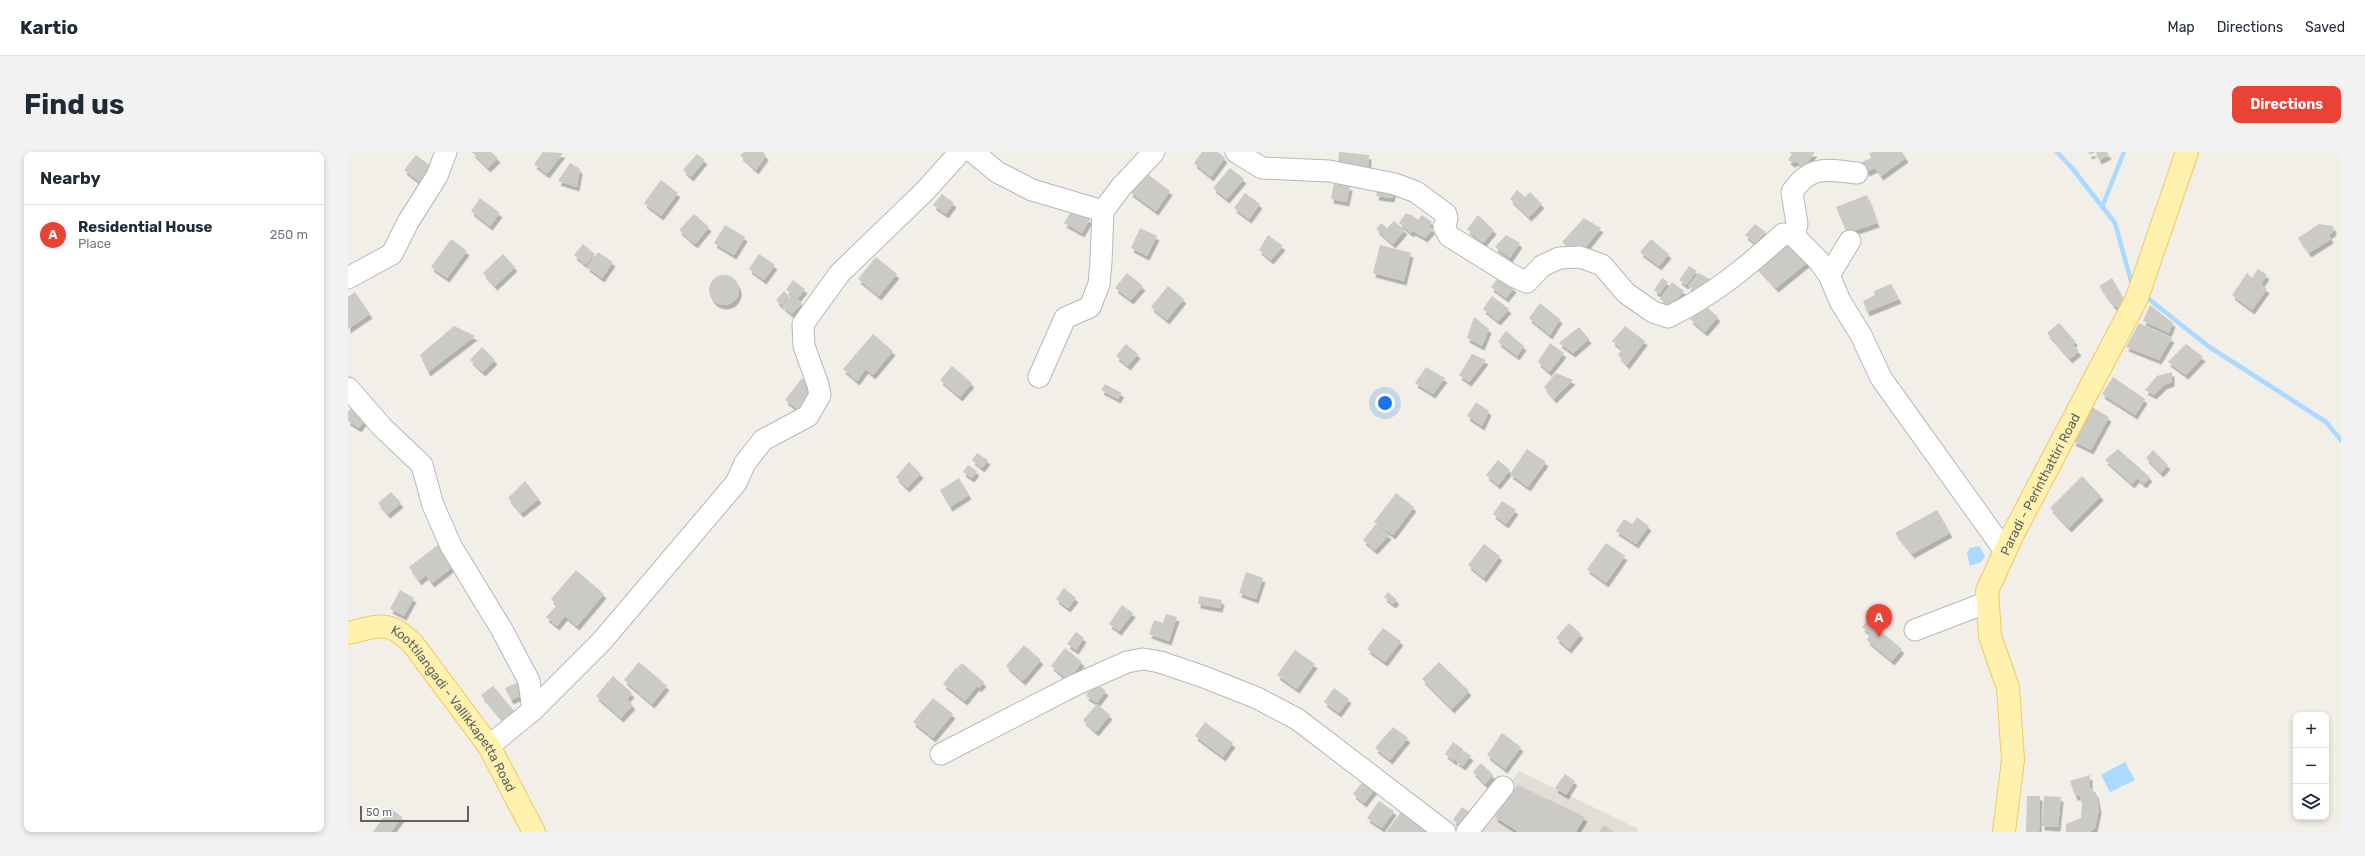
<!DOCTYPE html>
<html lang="en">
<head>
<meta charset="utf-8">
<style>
	:root { --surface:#fff; --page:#f2f2f3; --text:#1f2937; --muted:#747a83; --line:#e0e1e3; --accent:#ea4335 }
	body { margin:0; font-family:Rubik,sans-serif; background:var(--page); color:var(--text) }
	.controls { position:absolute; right:12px; bottom:12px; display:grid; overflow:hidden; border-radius:8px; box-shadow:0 2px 6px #0003 }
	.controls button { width:36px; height:36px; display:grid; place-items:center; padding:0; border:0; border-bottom:1px solid var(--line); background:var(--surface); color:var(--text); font:20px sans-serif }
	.scale { position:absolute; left:12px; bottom:10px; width:109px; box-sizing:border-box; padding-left:4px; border:2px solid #5f6368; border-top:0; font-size:11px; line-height:14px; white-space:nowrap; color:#5f6368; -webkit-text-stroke:3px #fff; paint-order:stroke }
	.you { position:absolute; left:1037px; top:251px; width:14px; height:14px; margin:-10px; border:3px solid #fff; border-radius:50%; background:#1a73e8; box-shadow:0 0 0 6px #1a73e833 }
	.badge { display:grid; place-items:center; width:26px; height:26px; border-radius:50%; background:var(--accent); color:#fff; font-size:13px; font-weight:700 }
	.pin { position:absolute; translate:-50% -33px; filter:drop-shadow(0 1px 2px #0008) }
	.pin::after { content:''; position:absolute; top:21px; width:14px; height:12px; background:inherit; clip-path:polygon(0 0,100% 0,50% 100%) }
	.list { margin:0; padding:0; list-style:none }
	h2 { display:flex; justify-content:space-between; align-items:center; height:52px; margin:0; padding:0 16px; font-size:17px }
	h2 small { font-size:13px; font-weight:400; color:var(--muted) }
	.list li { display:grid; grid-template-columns:26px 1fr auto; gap:12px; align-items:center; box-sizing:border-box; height:60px; padding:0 16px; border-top:1px solid var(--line) }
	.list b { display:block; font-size:15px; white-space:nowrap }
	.list p { margin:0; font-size:13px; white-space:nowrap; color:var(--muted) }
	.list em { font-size:13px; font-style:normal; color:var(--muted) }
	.icon { flex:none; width:22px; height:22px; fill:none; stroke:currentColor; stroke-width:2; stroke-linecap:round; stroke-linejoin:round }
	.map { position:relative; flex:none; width:1993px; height:680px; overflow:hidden; border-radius:8px }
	header { display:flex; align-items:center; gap:24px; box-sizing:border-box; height:56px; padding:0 20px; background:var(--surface); border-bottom:1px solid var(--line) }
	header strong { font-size:19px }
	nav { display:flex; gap:22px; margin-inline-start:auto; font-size:14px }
	.intro { display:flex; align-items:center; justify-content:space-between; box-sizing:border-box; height:96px; padding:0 24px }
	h1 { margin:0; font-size:28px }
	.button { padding:10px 18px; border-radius:8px; background:var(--accent); color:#fff; font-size:14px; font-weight:700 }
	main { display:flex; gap:24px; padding:0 24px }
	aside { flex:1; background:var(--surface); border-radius:8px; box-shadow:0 2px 6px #0003 }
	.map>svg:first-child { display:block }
	.education { fill:#e1ded6 }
	.water { fill:#aadaff }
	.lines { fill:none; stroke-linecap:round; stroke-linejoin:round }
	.stream { stroke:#aadaff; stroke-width:4.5 }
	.building { fill:#cccac5; filter:url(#shadow) }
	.minor-casing { stroke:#b5b8bc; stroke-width:23 }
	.major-casing { stroke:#f2c960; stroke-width:24 }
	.minor { stroke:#fff; stroke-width:21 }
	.major { stroke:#fff2af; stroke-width:22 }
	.labels { text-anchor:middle; stroke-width:3; stroke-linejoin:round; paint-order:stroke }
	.street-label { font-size:13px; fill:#5f6368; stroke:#fff }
</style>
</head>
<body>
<header>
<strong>Kartio</strong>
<nav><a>Map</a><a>Directions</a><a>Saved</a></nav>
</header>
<div class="intro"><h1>Find us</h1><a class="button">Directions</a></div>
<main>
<aside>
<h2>Nearby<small></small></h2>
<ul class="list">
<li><span class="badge">A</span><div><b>Residential House</b><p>Place</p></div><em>250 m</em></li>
</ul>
</aside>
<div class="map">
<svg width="1993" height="680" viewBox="0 0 1993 680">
	<defs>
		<filter id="shadow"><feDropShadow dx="2.5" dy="4.5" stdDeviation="0" flood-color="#0004"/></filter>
	</defs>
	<rect width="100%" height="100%" fill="#f1efe8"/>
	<path class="education" d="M 1171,619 L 1290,677 L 1289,680 L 1128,680 Z"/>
	<g class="water">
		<path d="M 1631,394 L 1637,404 L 1633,410 L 1622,414 L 1619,401 L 1622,396 Z"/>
		<path d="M 1777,610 L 1787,628 L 1762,640 L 1753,623 Z"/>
	</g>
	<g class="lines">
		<g class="stream">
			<path d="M 1709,0 L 1724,16 L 1767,71 L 1783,129"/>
			<path d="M 1754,55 L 1776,0"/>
			<path d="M 1797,144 L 1860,194 L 1978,270 L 1993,288"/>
		</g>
	</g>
	<g class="building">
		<path d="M 124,0 L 143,0 L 150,6 L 140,16 Z"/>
		<path d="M 195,0 L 215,1 L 199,22 L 186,12 Z"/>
		<path d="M 396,0 L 415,0 L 418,4 L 408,18 L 392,3 Z"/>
		<path d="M 854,0 L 870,0 L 877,6 L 863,25 L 846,11 Z"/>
		<path d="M 991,0 L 1021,3 L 1020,18 L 990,15 Z"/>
		<path d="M 1441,0 L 1467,0 L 1455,16 L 1448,9 L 1445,11 L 1440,8 L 1444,2 Z"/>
		<path d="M 1526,0 L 1554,0 L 1558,6 L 1533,24 L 1527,16 L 1519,20 L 1514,10 L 1523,6 L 1521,1 Z"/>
		<path d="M 1740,0 L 1759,0 L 1761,3 L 1751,8 L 1748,0 L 1742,3 Z"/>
		<path d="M 349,2 L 357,8 L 343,25 L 335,18 Z"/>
		<path d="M 68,3 L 84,15 L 73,31 L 56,18 Z"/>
		<path d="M 222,11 L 232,17 L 229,35 L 210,29 Z"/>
		<path d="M 882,16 L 896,27 L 879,47 L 865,36 Z"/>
		<path d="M 797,20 L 822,39 L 808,59 L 782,40 Z"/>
		<path d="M 313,28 L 330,41 L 313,64 L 296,51 Z"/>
		<path d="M 986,31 L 1002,34 L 999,50 L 983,47 Z"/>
		<path d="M 1030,35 L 1046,38 L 1044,46 L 1028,44 Z"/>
		<path d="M 1169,38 L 1177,45 L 1182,40 L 1194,52 L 1181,65 L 1162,47 Z"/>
		<path d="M 897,41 L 912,52 L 901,67 L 886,56 Z"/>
		<path d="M 594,42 L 606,51 L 598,62 L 585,53 Z"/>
		<path d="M 1519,43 L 1529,71 L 1499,81 L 1488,55 Z"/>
		<path d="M 132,46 L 152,61 L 142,74 L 123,59 Z"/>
		<path d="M 724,58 L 742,67 L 734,81 L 716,71 Z"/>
		<path d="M 1058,61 L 1061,63 L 1062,62 L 1070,68 L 1074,63 L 1084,70 L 1081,74 L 1085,77 L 1077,86 L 1065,79 L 1063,81 L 1051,71 Z"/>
		<path d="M 346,62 L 361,75 L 347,92 L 331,78 Z"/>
		<path d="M 1130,63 L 1146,78 L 1135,91 L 1119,77 Z"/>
		<path d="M 1236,66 L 1253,76 L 1234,100 L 1227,101 L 1214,90 Z"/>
		<path d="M 1046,69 L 1057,78 L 1045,92 L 1028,77 L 1033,71 L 1039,76 Z"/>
		<path d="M 1407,72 L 1418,80 L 1407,91 L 1397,83 Z"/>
		<path d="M 1971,72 L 1985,74 L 1986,79 L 1981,83 L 1983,87 L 1961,101 L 1950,86 Z"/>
		<path d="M 377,73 L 397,85 L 386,103 L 366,91 Z"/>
		<path d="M 792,76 L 809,84 L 799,104 L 783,96 Z"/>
		<path d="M 920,83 L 935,94 L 923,108 L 911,98 Z"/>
		<path d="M 1158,83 L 1172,91 L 1162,106 L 1147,95 Z"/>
		<path d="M 103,87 L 119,99 L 99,126 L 83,115 Z"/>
		<path d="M 1303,87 L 1321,102 L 1311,114 L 1292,100 Z"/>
		<path d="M 1442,89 L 1460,110 L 1428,136 L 1407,113 Z"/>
		<path d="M 235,92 L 247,102 L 238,113 L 226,103 Z"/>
		<path d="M 1032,93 L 1063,101 L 1056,129 L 1025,121 Z"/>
		<path d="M 250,100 L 265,110 L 254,126 L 239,115 Z"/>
		<path d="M 155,102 L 167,115 L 147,134 L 135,121 Z"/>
		<path d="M 411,102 L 427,113 L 416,128 L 401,117 Z"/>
		<path d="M 528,105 L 549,122 L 531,144 L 510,127 Z"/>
		<path d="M 1341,114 L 1349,119 L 1338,133 L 1331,128 Z"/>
		<path d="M 1910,117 L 1919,123 L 1913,132 L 1919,137 L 1904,158 L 1884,143 L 1899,121 L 1904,126 Z"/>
		<path d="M 779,121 L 795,134 L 783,148 L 767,136 Z"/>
		<path d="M 1351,121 L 1365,129 L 1353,143 L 1340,134 Z"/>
		<circle cx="376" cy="138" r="15"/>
		<path d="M 1151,124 L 1166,136 L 1158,146 L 1143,135 Z"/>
		<path d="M 1314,126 L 1320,130 L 1311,142 L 1306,138 Z"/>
		<path d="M 1764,126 L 1777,150 L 1772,156 L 1765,153 L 1751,134 Z"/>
		<path d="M 445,128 L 457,137 L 450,146 L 438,138 Z"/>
		<path d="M 1324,130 L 1336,139 L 1322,155 L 1312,147 Z"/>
		<path d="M 1543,132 L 1551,147 L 1519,160 L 1515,149 L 1527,143 L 1526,139 Z"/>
		<path d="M 820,134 L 836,147 L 819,168 L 803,155 Z"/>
		<path d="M 436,139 L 441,144 L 433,153 L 428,148 Z"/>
		<path d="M 7,140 L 22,162 L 0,177 L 0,145 Z"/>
		<path d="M 444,142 L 454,151 L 444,162 L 434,154 Z"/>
		<path d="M 1144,144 L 1161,157 L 1150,169 L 1135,157 Z"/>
		<path d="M 1192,151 L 1212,167 L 1202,183 L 1181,166 Z"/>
		<path d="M 1802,153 L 1825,171 L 1821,181 L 1795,169 Z"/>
		<path d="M 1358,154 L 1370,165 L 1357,180 L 1342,167 Z"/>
		<path d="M 1126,165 L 1141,177 L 1134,194 L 1119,186 Z"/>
		<path d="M 1711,171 L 1727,189 L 1725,193 L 1731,199 L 1722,207 L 1699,181 Z"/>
		<path d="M 1791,171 L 1824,186 L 1811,208 L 1778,195 Z"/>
		<path d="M 106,174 L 127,184 L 80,220 L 72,203 Z"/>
		<path d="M 1277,174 L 1297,189 L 1279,213 L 1270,203 L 1274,197 L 1264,189 Z"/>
		<path d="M 1231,175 L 1241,187 L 1225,201 L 1211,191 Z"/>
		<path d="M 1158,179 L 1176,194 L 1169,204 L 1150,190 Z"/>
		<path d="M 525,182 L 545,199 L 525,223 L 518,217 L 509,229 L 495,217 Z"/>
		<path d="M 1202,191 L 1216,201 L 1201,220 L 1190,210 Z"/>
		<path d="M 778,192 L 790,202 L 780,214 L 768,204 Z"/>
		<path d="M 1838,192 L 1855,205 L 1838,223 L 1820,210 Z"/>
		<path d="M 134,195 L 147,208 L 135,220 L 122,208 Z"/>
		<path d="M 1124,202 L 1138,208 L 1121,230 L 1111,223 Z"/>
		<path d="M 604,214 L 624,231 L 612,245 L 592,228 Z"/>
		<path d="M 1078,215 L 1097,226 L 1085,242 L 1067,231 Z"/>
		<path d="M 1824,220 L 1824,230 L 1816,233 L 1806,243 L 1797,238 L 1809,224 Z"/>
		<path d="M 1208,221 L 1225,228 L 1206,247 L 1196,235 Z"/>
		<path d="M 1765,225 L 1797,247 L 1787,263 L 1754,242 Z"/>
		<path d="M 454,226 L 468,237 L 452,259 L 437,248 Z"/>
		<path d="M 757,232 L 774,241 L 770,247 L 753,238 Z"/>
		<path d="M 1128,250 L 1141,259 L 1134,274 L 1119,264 Z"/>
		<path d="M 6,252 L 21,262 L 11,276 L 0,269 L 0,260 Z"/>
		<path d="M 1744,255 L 1761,265 L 1743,298 L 1725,289 Z"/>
		<path d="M 1179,297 L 1198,310 L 1180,335 L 1162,322 Z"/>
		<path d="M 1770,297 L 1802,325 L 1796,332 L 1789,326 L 1784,332 L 1757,308 Z"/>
		<path d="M 1805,298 L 1820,313 L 1813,321 L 1798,306 Z"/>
		<path d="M 629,301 L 640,308 L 634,316 L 624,308 Z"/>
		<path d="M 1150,308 L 1162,318 L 1150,333 L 1138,323 Z"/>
		<path d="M 561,310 L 573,322 L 559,336 L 548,325 Z"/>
		<path d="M 620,313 L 629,319 L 624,326 L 615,320 Z"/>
		<path d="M 1734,324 L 1753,344 L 1721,376 L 1702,356 Z"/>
		<path d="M 611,326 L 621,343 L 602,355 L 592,338 Z"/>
		<path d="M 177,329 L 191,347 L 173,361 L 160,346 Z"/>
		<path d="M 43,340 L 53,351 L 40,362 L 30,351 Z"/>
		<path d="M 1048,341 L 1066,355 L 1045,383 L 1026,370 Z"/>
		<path d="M 1154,349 L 1168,358 L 1158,372 L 1145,362 Z"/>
		<path d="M 1589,358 L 1602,381 L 1564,402 L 1547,381 Z"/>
		<path d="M 1289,365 L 1301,374 L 1288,392 L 1268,379 L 1276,367 L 1284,372 Z"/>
		<path d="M 1028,372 L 1041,383 L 1027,398 L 1015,388 Z"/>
		<path d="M 1258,391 L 1277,404 L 1258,431 L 1239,417 Z"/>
		<path d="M 91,392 L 107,413 L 84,431 L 78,423 L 71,429 L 61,415 Z"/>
		<path d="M 1136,392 L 1152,404 L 1136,426 L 1120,413 Z"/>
		<path d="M 228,418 L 256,442 L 229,474 L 217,464 L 209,474 L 198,465 L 209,453 L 203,447 Z"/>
		<path d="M 898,420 L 915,426 L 908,447 L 891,441 Z"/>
		<path d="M 716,436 L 728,446 L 720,456 L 708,447 Z"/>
		<path d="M 52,438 L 66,446 L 56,464 L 42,457 Z"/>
		<path d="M 1040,440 L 1049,448 L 1045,452 L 1036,445 Z"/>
		<path d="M 851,444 L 874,448 L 872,456 L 850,452 Z"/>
		<path d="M 774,453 L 785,461 L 771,479 L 761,472 Z"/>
		<path d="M 1529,457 L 1539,465 L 1529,476 L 1554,497 L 1544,509 L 1519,488 L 1522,482 L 1514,475 Z"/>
		<path d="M 818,462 L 829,465 L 821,489 L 801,482 L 806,468 L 815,471 Z"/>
		<path d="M 1221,471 L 1233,482 L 1221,497 L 1208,486 Z"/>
		<path d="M 1035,476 L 1053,489 L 1037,510 L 1019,497 Z"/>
		<path d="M 728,480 L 736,486 L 728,498 L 719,492 Z"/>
		<path d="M 676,493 L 693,508 L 675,529 L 658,514 Z"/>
		<path d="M 717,496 L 734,510 L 720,528 L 703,514 Z"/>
		<path d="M 947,498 L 967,512 L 949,537 L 929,523 Z"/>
		<path d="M 291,510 L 319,534 L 304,552 L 276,528 Z"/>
		<path d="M 1091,510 L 1121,539 L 1104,557 L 1074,527 Z"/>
		<path d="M 614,511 L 636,530 L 631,536 L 629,534 L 617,549 L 595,532 L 608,516 L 619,525 L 609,516 Z"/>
		<path d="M 265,524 L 284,541 L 279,547 L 285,553 L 273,566 L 248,544 Z"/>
		<path d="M 171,530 L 176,542 L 163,548 L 157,536 Z"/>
		<path d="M 747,531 L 758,539 L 749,551 L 738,544 Z"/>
		<path d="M 145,534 L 168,561 L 157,571 L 133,543 Z"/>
		<path d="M 986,536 L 1001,547 L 991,561 L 976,550 Z"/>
		<path d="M 585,546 L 605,562 L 585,586 L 565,570 Z"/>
		<path d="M 749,552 L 762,563 L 748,580 L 735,568 Z"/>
		<path d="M 857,570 L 885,591 L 875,605 L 847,584 Z"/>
		<path d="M 1045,575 L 1060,586 L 1042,608 L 1027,596 Z"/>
		<path d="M 1154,581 L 1173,595 L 1157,617 L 1139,603 Z"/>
		<path d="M 1105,590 L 1115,597 L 1106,609 L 1097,602 Z"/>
		<path d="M 1115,598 L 1123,604 L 1115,614 L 1108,609 Z"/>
		<path d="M 1133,611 L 1145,623 L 1137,632 L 1125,620 Z"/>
		<path d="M 1217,622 L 1227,629 L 1218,643 L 1207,636 Z"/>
		<path d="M 1020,623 L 1031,632 L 1016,651 L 1005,642 Z"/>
		<path d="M 1742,623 L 1742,636 L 1748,641 L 1751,657 L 1747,676 L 1742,680 L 1718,680 L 1718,672 L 1733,666 L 1734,653 L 1732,644 L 1727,644 L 1722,629 Z"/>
		<path d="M 1170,633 L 1237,665 L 1228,680 L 1170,680 L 1147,665 L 1157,646 Z"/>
		<path d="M 1679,644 L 1692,644 L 1691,680 L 1678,680 Z"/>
		<path d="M 1696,644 L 1713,645 L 1710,675 L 1694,674 Z"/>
		<path d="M 1031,649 L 1046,659 L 1034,676 L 1019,666 Z"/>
		<path d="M 1114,655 L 1123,661 L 1114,675 L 1105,668 Z"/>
		<path d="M 42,656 L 54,665 L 43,680 L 25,680 Z"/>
		<path d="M 1053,660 L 1079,680 L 1038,680 Z"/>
		<path d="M 1256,673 L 1266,680 L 1251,680 Z"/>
	</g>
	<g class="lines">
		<g class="minor-casing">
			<g id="minor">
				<path d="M 625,0 L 649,20 L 684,38 L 755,59"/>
				<path d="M 888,0 L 914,16 L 981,19 L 1047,32 L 1068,40 L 1098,62 L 1099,67 L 1096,75 L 1101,84 L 1167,125 L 1179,130 L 1194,114 L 1211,106 L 1232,105 L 1254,113 L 1278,141 L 1305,160 L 1320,165 C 1364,144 1400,114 1435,82 L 1446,84 L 1470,108 L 1481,123 L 1492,149 L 1513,183 L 1533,226 L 1657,399"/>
				<path d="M 1446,84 L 1449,72 L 1444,40 C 1463,12 1479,18 1509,21"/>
				<path d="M 1481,123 L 1502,89"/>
				<path d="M 0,126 L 44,102 L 60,70 L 89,24 L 98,0"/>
				<path d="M 691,225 L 717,166 L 742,155 L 751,132 L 753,110 L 755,59 L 773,35 L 806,0"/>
				<path d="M 0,236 L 34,275 L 74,313 L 85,353 L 103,394 L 154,478 L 181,529 L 185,558 L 141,594"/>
				<path d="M 1567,478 L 1640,450"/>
				<path d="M 185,558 L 254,489 L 388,331 L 397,311 L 415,288 L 460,264 L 472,243 L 470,233 L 456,194 L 455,172 L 492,121 L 577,39 L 612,0"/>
				<path d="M 593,602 L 727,533 L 779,510 L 795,507 L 812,510 L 856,525 L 909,546 L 949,567 L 1097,680"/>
				<path d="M 1119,680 L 1155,635"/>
			</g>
		</g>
		<g class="major-casing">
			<g id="major">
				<path id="s1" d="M 0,481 C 32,474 40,467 65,492 L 141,594 L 186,680"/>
				<path id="s2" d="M 1656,680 L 1665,608 L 1660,536 L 1642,484 L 1639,439 L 1664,384 L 1789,146 L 1839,0"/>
			</g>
		</g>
		<use href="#minor" class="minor"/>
		<use href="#major" class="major"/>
	</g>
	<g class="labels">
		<g class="street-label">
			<text dy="5" stroke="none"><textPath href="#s2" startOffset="364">Paradi - Perinthattiri Road</textPath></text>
			<text dy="5" stroke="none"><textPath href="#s1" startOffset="147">Koottilangadi - Vallikkapetta Road</textPath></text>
		</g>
	</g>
</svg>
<div class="controls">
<button>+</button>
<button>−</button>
<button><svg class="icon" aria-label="layers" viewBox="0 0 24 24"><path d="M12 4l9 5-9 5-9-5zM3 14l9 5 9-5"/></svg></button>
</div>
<div class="scale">50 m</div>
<div class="you"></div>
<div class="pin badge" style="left:1531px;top:485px">A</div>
</div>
</main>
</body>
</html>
